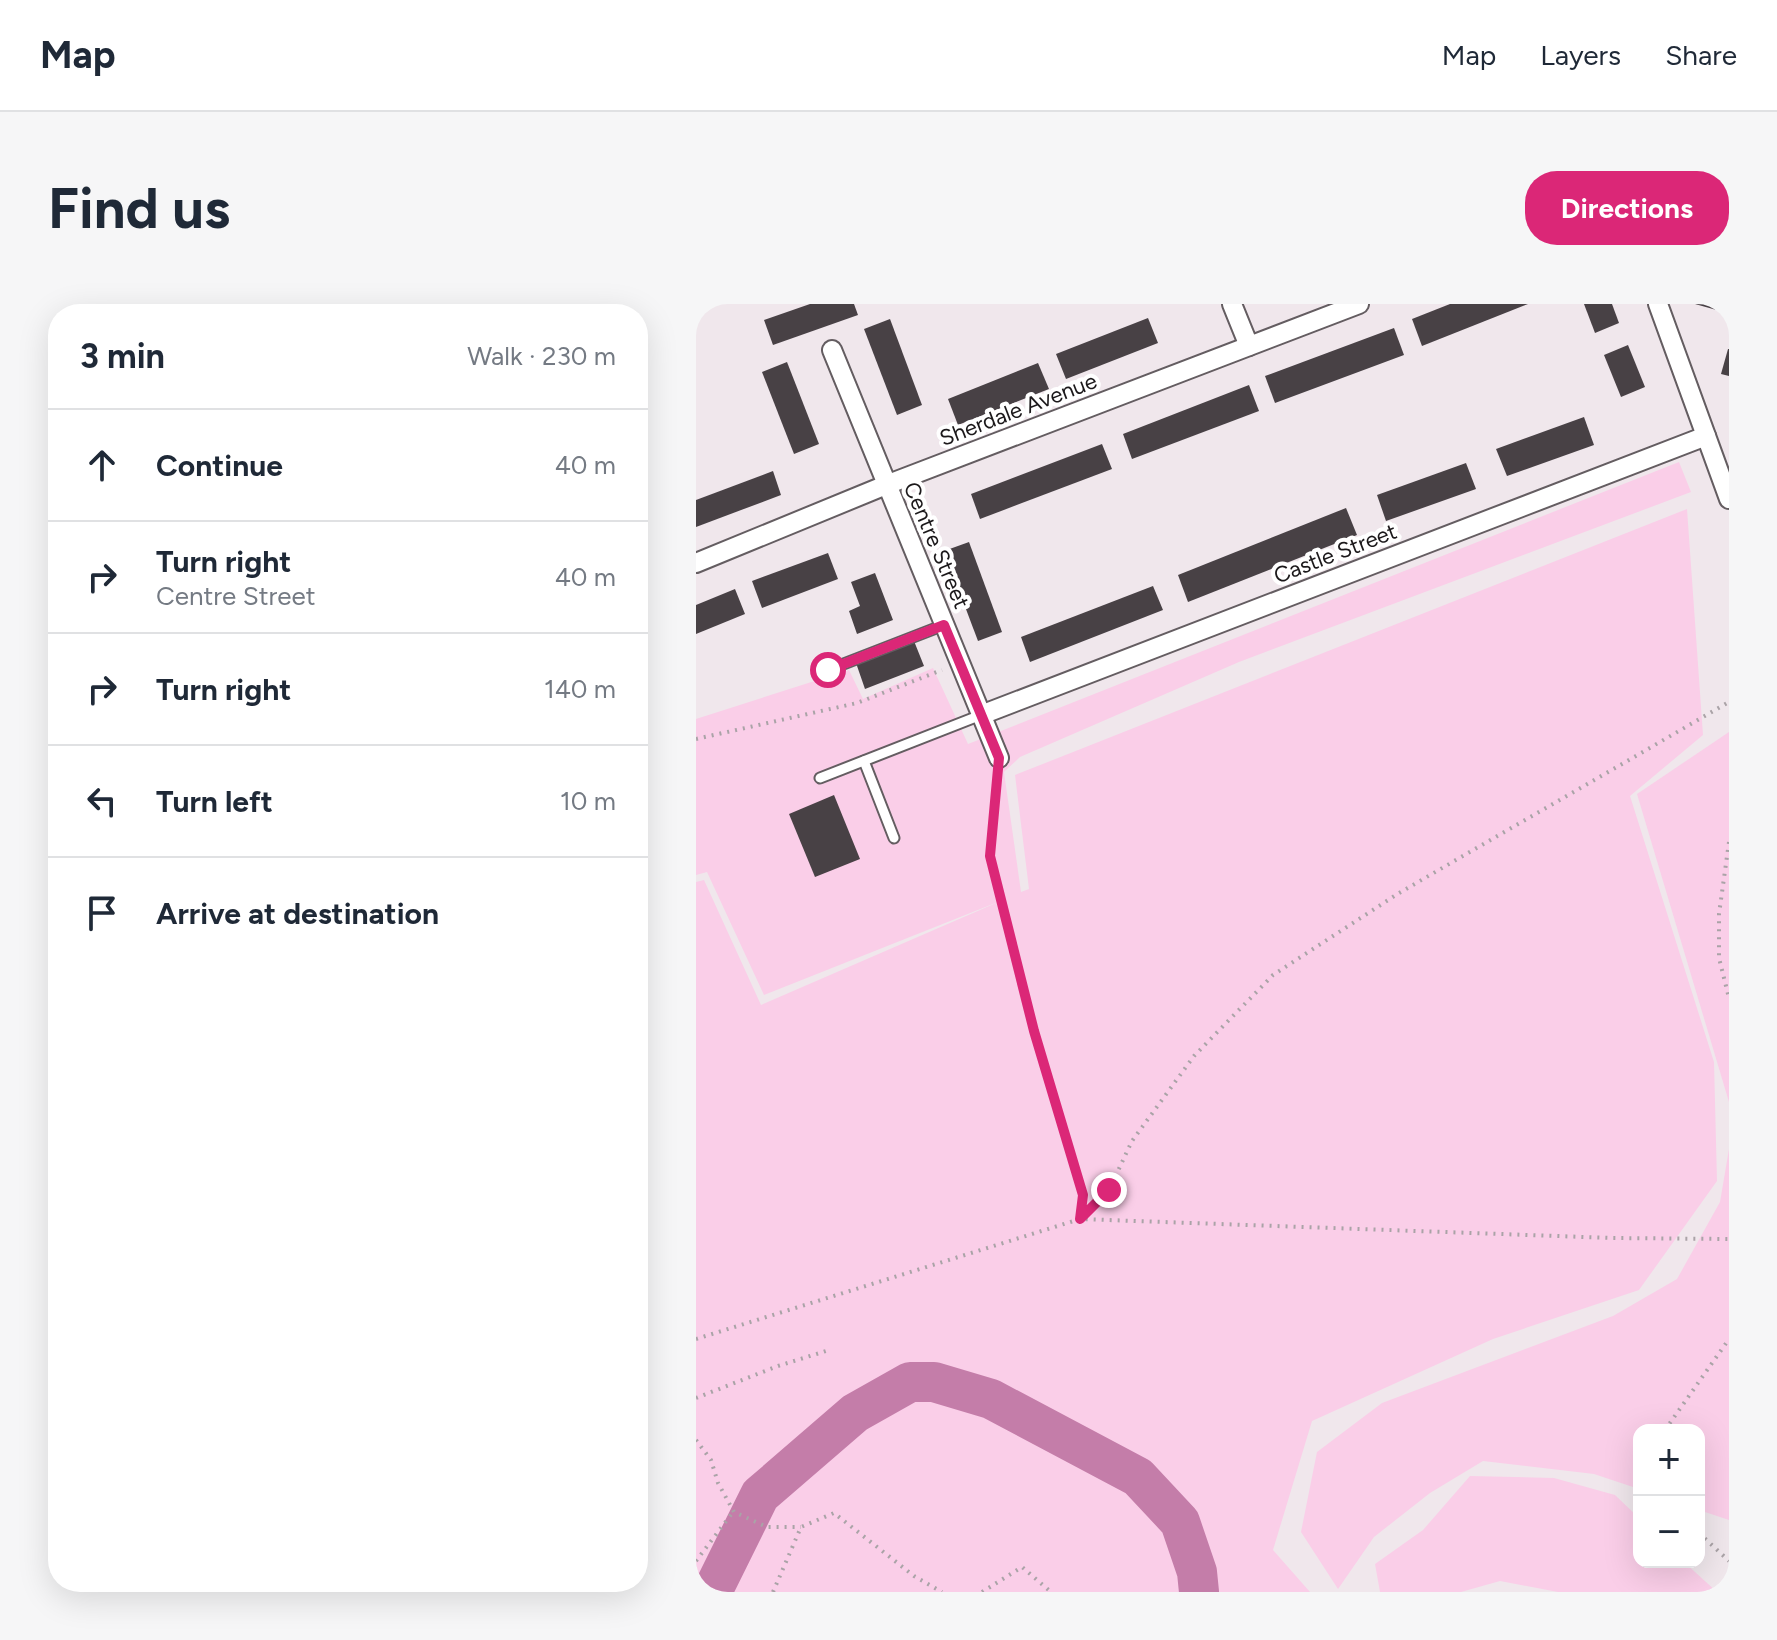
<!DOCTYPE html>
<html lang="en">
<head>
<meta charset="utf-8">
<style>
	:root { --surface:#fff; --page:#f6f6f7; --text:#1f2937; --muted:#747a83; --line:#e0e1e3; --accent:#db2777 }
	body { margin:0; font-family:Figtree,sans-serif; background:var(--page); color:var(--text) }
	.controls { position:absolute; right:24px; bottom:24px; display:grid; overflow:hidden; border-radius:16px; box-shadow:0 8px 32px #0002 }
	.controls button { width:72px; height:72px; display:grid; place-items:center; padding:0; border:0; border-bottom:2px solid var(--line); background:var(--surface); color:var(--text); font:40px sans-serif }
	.stop { position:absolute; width:24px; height:24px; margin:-18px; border:6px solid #db2777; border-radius:50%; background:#fff }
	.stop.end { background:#db2777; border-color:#fff; box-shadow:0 2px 8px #0008 }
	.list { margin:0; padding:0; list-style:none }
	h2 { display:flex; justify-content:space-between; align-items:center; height:104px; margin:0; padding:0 32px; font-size:34px }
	h2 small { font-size:26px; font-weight:400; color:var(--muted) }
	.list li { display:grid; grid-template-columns:52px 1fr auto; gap:24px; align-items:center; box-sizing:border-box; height:112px; padding:0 32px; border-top:2px solid var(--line) }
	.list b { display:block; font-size:30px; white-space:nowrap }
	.list p { margin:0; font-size:26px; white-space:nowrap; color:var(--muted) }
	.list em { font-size:26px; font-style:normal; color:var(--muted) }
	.icon { flex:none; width:44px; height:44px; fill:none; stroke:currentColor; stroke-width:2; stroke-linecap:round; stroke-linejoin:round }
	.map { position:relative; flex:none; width:1033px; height:1288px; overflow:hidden; border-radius:32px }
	header { display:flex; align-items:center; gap:48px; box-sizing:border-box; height:112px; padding:0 40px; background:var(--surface); border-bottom:2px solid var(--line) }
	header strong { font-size:38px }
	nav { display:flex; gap:44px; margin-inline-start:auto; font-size:28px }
	.intro { display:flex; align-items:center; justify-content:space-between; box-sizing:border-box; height:192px; padding:0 48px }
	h1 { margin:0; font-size:56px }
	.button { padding:20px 36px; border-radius:32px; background:var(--accent); color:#fff; font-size:28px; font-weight:700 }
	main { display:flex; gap:48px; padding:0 48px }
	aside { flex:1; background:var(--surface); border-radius:32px; box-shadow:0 8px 32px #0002 }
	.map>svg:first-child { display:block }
	.green { fill:#facee8 }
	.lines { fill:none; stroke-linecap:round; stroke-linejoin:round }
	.river { stroke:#c47da9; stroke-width:40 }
	.building { fill:#484145 }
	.service-casing { stroke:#645d61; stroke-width:13 }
	.minor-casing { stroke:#645d61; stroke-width:22 }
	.path { stroke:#aaa3a7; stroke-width:4; stroke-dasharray:2 6; stroke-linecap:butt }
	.service { stroke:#fff; stroke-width:9 }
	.minor { stroke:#fff; stroke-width:18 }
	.route { stroke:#db2777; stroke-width:10 }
	.labels { text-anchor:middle; stroke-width:8; stroke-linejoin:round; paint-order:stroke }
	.street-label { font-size:22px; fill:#1b181a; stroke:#fff }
</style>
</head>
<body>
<header>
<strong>Map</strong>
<nav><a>Map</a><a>Layers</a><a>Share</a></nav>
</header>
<div class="intro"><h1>Find us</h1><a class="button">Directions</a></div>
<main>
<aside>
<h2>3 min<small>Walk · 230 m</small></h2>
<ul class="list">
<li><svg class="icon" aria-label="ahead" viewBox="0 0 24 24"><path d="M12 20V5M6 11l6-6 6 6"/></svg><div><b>Continue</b></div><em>40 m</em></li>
<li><svg class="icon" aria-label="right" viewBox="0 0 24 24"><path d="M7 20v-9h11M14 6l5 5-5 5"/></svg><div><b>Turn right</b><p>Centre Street</p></div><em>40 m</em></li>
<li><svg class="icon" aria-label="right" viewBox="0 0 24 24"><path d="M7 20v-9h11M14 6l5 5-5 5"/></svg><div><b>Turn right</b></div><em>140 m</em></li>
<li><svg class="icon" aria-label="left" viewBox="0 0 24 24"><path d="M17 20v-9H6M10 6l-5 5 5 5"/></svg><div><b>Turn left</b></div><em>10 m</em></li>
<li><svg class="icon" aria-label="arrive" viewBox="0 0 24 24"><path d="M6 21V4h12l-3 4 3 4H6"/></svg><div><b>Arrive at destination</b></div></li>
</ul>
</aside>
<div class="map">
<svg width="1033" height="1288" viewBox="0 0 1033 1288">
	<rect width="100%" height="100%" fill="#f0e7ec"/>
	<g class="green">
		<path d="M 983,158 L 995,188 L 543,358 L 324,453 L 308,468 L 325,588 L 333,585 L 319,471 L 991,205 L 1007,431 L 934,492 L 1018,758 L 1021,877 L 943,986 L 797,1035 L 616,1117 L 577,1246 L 614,1288 L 0,1288 L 0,578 L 8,576 L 65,701 L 307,596 L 68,691 L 11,568 L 0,571 L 0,415 L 153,366 L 167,395 L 237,364 L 272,440 Z"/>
		<path d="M 1033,428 L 1033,798 L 941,490 Z"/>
		<path d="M 1033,845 L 1033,1216 L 1003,1206 L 1003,1126 L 943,1126 L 943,1185 L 898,1170 L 787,1157 L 734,1189 L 678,1233 L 642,1285 L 605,1228 L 621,1148 L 686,1099 L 917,1012 L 981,975 L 1024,898 Z"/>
		<path d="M 774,1172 L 858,1174 L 919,1191 L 943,1214 L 943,1258 L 988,1258 L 1021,1288 L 862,1288 L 804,1277 L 765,1288 L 684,1288 L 679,1260 L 727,1226 Z"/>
	</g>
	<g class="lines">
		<path class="river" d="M 16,1288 L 64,1191 L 159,1109 L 214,1078 L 238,1078 L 295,1095 L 442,1173 L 484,1218 L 501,1268 L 503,1288"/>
	</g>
	<g class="building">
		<path d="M 114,0 L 158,0 L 162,11 L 77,41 L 68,16 Z"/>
		<path d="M 754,0 L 832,0 L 726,42 L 716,15 Z"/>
		<path d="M 888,0 L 916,0 L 923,19 L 899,29 Z"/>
		<path d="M 999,0 L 1026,0 L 1024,7 Z"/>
		<path d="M 452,14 L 462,39 L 370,75 L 360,50 Z"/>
		<path d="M 194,15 L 226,101 L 201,111 L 168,25 Z"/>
		<path d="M 698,24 L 708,51 L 579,99 L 569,72 Z"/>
		<path d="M 932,41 L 949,83 L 925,93 L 908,51 Z"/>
		<path d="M 1032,45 L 1033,45 L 1033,72 L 1025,70 Z"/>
		<path d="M 91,58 L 123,140 L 98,150 L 66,68 Z"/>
		<path d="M 342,59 L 353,85 L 262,121 L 252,95 Z"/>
		<path d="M 553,81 L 563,107 L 436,155 L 427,130 Z"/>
		<path d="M 888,113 L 898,141 L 811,172 L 800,145 Z"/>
		<path d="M 406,140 L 416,165 L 284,215 L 275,190 Z"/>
		<path d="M 770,159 L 780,185 L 690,217 L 681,191 Z"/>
		<path d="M 77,167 L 85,191 L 0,223 L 0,196 Z"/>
		<path d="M 650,204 L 661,231 L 492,298 L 482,271 Z"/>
		<path d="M 273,238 L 306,328 L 282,337 L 248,247 Z"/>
		<path d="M 132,249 L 142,275 L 66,304 L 56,277 Z"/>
		<path d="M 179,269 L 197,316 L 161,330 L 153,307 L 164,302 L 155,278 Z"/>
		<path d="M 457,282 L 467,306 L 334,358 L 325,333 Z"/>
		<path d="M 39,285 L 49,310 L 0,330 L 0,301 Z"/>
		<path d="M 218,337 L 228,362 L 169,385 L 160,359 Z"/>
		<path d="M 138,491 L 164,555 L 119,573 L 93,510 Z"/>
	</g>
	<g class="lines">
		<g class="service-casing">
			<g id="service">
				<path d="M 132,366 L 248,321"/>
				<path d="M 168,457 L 198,534"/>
				<path d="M 124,474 L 285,411"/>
			</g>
		</g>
		<g class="minor-casing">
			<g id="minor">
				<path d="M 536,0 L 553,42"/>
				<path d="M 962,0 L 1033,195"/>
				<path d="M 136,46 L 303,454"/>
				<path d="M 0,259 L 190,181 L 663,0"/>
				<path d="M 285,411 L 1010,132"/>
			</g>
		</g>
		<g class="path">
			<path d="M 0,435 L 161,399 L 246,366"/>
			<path d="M 301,474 L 294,552 L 338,727 L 387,891 L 384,913"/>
			<path d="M 1033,538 L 1023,610 L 1023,654 L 1033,694"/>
			<path d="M 384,915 L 413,886 L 436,837 L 498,752 L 577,671 L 703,589 L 1033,398"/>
			<path d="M 0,1035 L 384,915 L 916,934 L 1033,935"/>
			<path d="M 0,1094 L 82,1062 L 130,1047"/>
			<path d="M 969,1126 L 1033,1035"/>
			<path d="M 0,1136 L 15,1156 L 22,1179 L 38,1208 L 71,1223 L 105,1223"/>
			<path d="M 1003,1229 L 1033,1257"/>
			<path d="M 0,1257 L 37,1208"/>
			<path d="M 0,1287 L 1,1288"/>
			<path d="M 77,1288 L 105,1223 L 138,1209 L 218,1272 L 246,1288"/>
			<path d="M 286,1288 L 326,1263 L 355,1288"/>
		</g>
		<use href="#service" class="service"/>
		<use href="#minor" class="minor"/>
	</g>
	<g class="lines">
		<path class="route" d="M 132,366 L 248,321 L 303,454 L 294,552 L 338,727 L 387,891 L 384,915 L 413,886"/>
	</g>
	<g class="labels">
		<g class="street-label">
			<text transform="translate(322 105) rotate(-21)" y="8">Sherdale Avenue</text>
			<text transform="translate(241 241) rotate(67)" y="8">Centre Street</text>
			<text transform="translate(639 249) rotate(-21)" y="8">Castle Street</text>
		</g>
	</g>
</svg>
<div class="controls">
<button>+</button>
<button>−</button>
</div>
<div class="stop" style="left:132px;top:366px"></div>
<div class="stop end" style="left:413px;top:886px"></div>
</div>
</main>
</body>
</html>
